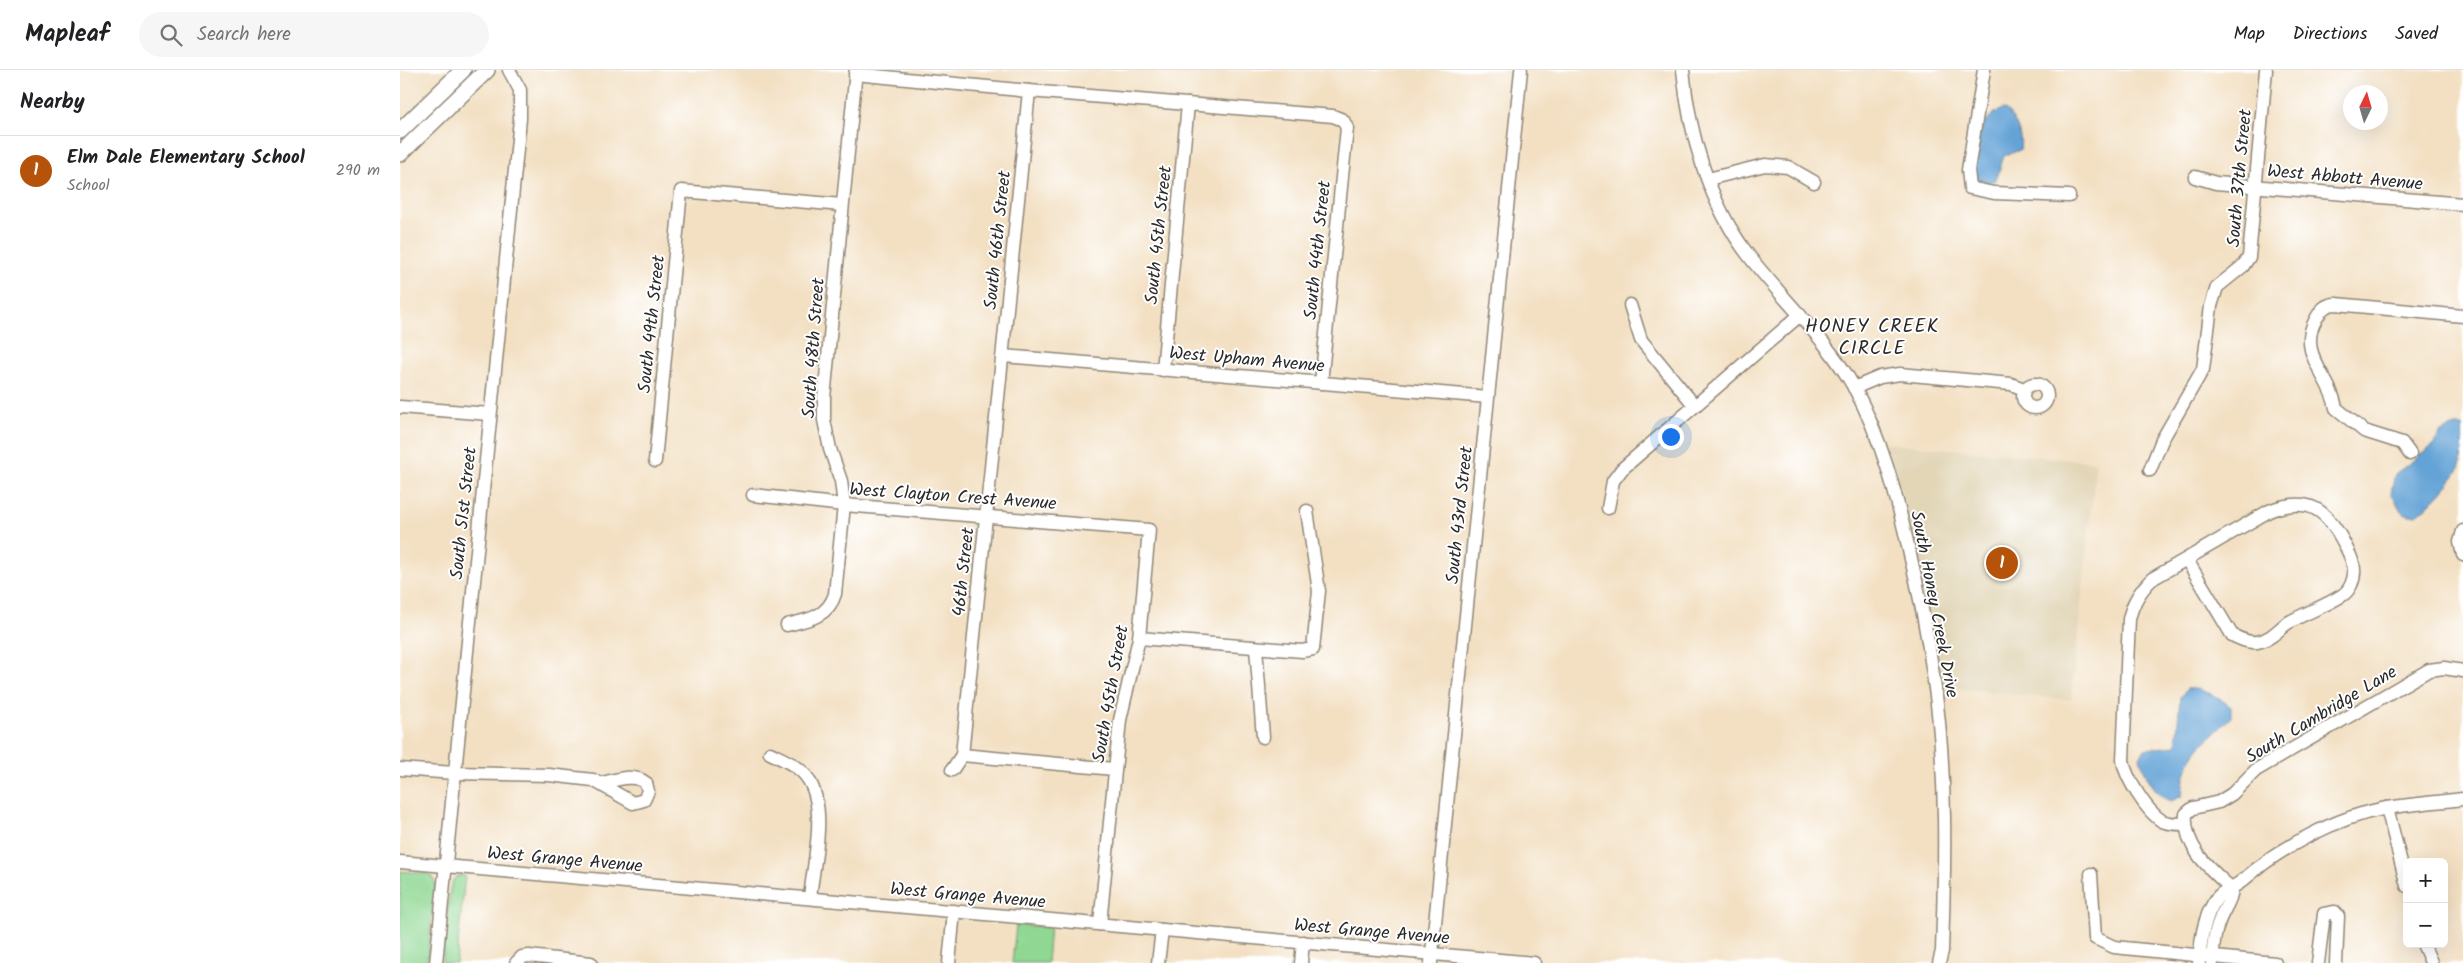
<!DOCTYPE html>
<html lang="en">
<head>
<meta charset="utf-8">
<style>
	:root { --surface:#fff; --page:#f6f6f6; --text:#202124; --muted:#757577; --line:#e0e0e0; --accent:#b45309 }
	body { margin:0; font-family:Kalam,sans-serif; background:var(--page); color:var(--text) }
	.controls { position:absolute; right:15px; bottom:15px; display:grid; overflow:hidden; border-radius:8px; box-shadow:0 5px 20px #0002 }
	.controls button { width:45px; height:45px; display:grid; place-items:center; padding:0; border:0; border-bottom:1px solid var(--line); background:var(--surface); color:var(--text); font:25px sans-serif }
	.compass { position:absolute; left:1943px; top:15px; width:45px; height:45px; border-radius:50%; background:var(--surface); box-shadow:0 5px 20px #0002; rotate:5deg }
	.you { position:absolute; left:1270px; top:366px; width:18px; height:18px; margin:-12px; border:4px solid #fff; border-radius:50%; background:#1a73e8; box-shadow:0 0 0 8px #1a73e833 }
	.badge { display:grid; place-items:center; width:32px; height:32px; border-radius:50%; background:var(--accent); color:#fff; font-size:16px; font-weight:700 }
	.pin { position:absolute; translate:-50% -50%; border:2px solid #fff; box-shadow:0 1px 5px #0006 }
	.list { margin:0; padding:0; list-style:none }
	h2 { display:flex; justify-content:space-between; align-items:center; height:65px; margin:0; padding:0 20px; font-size:21px }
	h2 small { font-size:16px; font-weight:400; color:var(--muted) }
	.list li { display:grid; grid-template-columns:32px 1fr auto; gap:15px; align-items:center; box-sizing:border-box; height:70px; padding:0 20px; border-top:1px solid var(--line) }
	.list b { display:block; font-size:19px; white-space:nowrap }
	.list p { margin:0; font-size:16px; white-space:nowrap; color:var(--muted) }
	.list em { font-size:16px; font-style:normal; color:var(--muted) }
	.icon { flex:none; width:28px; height:28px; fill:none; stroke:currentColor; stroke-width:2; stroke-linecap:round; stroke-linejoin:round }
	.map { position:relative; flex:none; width:2063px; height:893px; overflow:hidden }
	header { display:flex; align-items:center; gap:30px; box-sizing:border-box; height:70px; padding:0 25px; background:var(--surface); border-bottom:1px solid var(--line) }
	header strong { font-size:24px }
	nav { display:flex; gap:28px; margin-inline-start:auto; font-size:18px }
	.search { width:350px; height:45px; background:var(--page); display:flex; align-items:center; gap:12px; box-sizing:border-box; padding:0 18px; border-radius:28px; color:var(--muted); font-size:19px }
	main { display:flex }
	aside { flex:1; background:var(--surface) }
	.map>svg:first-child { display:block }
	.built { fill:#e2d6b7 }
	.green { fill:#8fd793; stroke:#5d815f }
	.water { fill:#63a3d6; stroke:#476780 }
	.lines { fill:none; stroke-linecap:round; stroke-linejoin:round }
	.minor-casing { stroke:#8f8677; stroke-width:15 }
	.major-casing { stroke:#8f8677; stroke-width:18 }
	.minor { stroke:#fff; stroke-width:12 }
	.major { stroke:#fff; stroke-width:15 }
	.labels { text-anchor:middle; stroke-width:4; stroke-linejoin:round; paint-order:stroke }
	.street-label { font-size:18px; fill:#2b2b2b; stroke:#fff }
	.neighbourhood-label { font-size:19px; letter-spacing:1px; fill:#2b2b2b; stroke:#fff }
</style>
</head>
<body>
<header>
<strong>Mapleaf</strong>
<div class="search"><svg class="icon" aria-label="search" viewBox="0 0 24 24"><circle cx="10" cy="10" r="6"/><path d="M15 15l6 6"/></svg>Search here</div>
<nav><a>Map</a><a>Directions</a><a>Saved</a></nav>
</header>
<main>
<aside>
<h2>Nearby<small></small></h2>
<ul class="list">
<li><span class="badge">1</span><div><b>Elm Dale Elementary School</b><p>School</p></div><em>290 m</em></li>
</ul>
</aside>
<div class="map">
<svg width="2063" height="893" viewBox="0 0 2063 893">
	<rect width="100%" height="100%" fill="#fff"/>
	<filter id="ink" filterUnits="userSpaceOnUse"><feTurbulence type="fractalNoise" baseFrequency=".02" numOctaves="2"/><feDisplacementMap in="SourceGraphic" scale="10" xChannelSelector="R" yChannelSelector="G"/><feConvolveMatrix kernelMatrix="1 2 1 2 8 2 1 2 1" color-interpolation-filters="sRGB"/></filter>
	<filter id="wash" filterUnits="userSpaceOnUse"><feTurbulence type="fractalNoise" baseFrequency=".0096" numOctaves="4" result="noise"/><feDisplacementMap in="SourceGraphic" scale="20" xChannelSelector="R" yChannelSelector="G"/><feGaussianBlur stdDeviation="1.12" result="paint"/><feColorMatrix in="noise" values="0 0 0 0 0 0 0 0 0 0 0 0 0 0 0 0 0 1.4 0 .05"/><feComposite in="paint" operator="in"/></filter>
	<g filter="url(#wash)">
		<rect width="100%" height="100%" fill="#f3e0c3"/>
		<path class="built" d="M 1484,373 L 1696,392 L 1671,630 L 1554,618 L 1540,620 L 1525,526 L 1503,424 Z"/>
		<g class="green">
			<path d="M 0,801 L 28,804 L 33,807 L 35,814 L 27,893 L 0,893 Z"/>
			<path d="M 58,806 L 65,806 L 56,893 L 42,893 L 50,819 L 53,810 Z"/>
			<path d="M 616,855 L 650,857 L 647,893 L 612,893 Z"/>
		</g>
		<g class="water">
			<path d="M 1603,39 C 1615,45 1623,67 1620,80 L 1604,86 L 1596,110 L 1581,114 L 1574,107 C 1574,82 1575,49 1603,39 Z"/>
			<path d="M 2055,356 L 2062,356 C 2063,370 2063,385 2059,399 C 2055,408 2025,442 2016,445 C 2011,446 2005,444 2001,441 L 1991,423 L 1995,404 L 2034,375 L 2041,362 Z"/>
			<path d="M 1787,619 C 1801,617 1821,628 1831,637 L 1831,647 C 1803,677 1785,680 1782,726 L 1771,731 C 1756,727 1743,702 1740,687 L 1745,679 L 1776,676 L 1780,627 Z"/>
		</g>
	</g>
	<g filter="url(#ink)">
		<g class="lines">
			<g class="minor-casing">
				<g id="minor">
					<path d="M 1283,0 C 1289,64 1309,134 1349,186 C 1383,230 1427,269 1455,319 C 1481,368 1496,423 1508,476 C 1519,521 1528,566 1534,611 C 1547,700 1545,792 1542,881 L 1539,893"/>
					<path d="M 1584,0 L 1568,100 L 1570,118 L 1594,123 L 1669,126"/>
					<path d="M 455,4 L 629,21 L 933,46 L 943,50 L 947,58 L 921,313"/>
					<path d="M 1795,107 L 1816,113 L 2063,134"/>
					<path d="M 1308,109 L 1365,95 L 1388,97 L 1414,112"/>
					<path d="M 1230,235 L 1241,270 L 1295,336"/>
					<path d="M 603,286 L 1088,327"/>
					<path d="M 763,300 L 788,34"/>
					<circle cx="1635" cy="326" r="12"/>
					<path d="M 1454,318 L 1480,307 L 1500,304 L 1611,314 L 1624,319"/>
					<path d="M 0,337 L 90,344"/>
					<path d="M 2010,384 L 2002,373 L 1964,361 L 1936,338 C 1931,306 1896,284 1916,249 C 1921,240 1925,234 1936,234 L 2063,246"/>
					<path d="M 255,391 L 281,121 L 442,135"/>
					<path d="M 1750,400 L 1762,370 L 1803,299 L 1811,236 L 1817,217 L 1843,196 L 1849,187 L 1866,0"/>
					<path d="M 353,425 L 444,435 L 749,460 L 739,568 L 720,650 L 700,854"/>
					<path d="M 1208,438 L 1213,411 L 1222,399 L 1400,245"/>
					<path d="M 2063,461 L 2060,472 L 2063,485"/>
					<path d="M 387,555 C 408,550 428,547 435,524 L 444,435 L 441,411 L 430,379 L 424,350 L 424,328 L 456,0"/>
					<path d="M 739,568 L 902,581 L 913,579 L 919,521 L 907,441"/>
					<path d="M 856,578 L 863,667"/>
					<path d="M 370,683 C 384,690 400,696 408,709 C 428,739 413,794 410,828"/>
					<path d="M 562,685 L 714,699"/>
					<path d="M 0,699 L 54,703 L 149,705 L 193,710 L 233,733 L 244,730 L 248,721 L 246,713 C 234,703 216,710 202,713"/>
					<path d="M 552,700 L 562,685 L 629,21"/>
					<path d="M 1987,738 L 2007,816"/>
					<path d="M 1785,754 C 1778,754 1769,754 1762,751 C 1747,742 1725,707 1723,690 L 1729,549 C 1733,532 1740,521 1752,509 L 1869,441 C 1910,425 1927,440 1945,475 C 1952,489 1958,500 1951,515 C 1949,519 1945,524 1941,526 C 1924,537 1904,543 1886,554 C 1877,561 1870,570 1857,572 C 1848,573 1840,569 1832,565 L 1787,490"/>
					<path d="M 0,792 L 1134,893"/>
					<path d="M 1691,804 L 1695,868 L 1714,877 L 1875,893"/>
					<path d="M 1832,819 C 1810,799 1783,777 1786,744 L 1793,738 L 1819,732 L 1832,724 L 1856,700 L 2029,600 L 2044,598 L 2063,601"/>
					<path d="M 2023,874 L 2031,892"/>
					<path d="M 36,893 L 120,49 L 120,20 L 109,0"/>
					<path d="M 116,893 L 122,887 L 129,886 L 191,893"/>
					<path d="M 549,893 L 554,841"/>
					<path d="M 758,893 L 762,860"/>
					<path d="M 901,893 L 903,872"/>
					<path d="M 1031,893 L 1121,0"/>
					<path d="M 1799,893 C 1801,870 1803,847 1817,828 C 1823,820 1834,818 1842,811 C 1881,777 1936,747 1987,738 C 2012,734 2038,732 2063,729"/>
					<path d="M 1812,893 C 1813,878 1814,863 1820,849 C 1824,838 1831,832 1832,819"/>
					<path d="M 1918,893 L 1924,844 L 1935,842 L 1938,846 L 1936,893"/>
				</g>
			</g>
			<g class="major-casing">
				<g id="major">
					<path d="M 0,61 L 63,0"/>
					<path d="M 0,84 L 87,0"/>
				</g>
			</g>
			<use href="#minor" class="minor"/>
			<use href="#major" class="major"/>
		</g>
	</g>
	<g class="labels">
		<g class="street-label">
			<text transform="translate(1945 107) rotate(5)" y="6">West Abbott Avenue</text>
			<text transform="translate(1839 108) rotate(-85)" y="6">South 37th Street</text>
			<text transform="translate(758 165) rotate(-84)" y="6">South 45th Street</text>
			<text transform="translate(597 170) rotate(-84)" y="6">South 46th Street</text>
			<text transform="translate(917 180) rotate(-84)" y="6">South 44th Street</text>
			<text transform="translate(251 254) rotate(-84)" y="6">South 49th Street</text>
			<text transform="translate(413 278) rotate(-86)" y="6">South 48th Street</text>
			<text transform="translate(847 289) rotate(5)" y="6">West Upham Avenue</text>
			<text transform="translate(553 426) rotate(4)" y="6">West Clayton Crest Avenue</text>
			<text transform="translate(63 443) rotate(-84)" y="6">South 51st Street</text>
			<text transform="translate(1059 445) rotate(-84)" y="6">South 43rd Street</text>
			<text transform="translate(563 502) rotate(-84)" y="6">46th Street</text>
			<text transform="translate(1535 534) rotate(79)" y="6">South Honey Creek Drive</text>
			<text transform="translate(710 624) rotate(-80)" y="6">South 45th Street</text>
			<text transform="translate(1921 644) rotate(-31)" y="6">South Cambridge Lane</text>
			<text transform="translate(165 789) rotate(5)" y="6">West Grange Avenue</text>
			<text transform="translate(568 825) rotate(5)" y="6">West Grange Avenue</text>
			<text transform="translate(972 861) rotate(5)" y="6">West Grange Avenue</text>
		</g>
		<g class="neighbourhood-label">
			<text x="1472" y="262">HONEY CREEK<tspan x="1472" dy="22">CIRCLE</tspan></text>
		</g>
	</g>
</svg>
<div class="controls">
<button>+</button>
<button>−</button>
</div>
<svg class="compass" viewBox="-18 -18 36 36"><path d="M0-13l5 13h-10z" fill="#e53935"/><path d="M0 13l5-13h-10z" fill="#757577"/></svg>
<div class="you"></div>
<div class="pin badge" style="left:1602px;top:493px">1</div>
</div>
</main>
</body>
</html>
